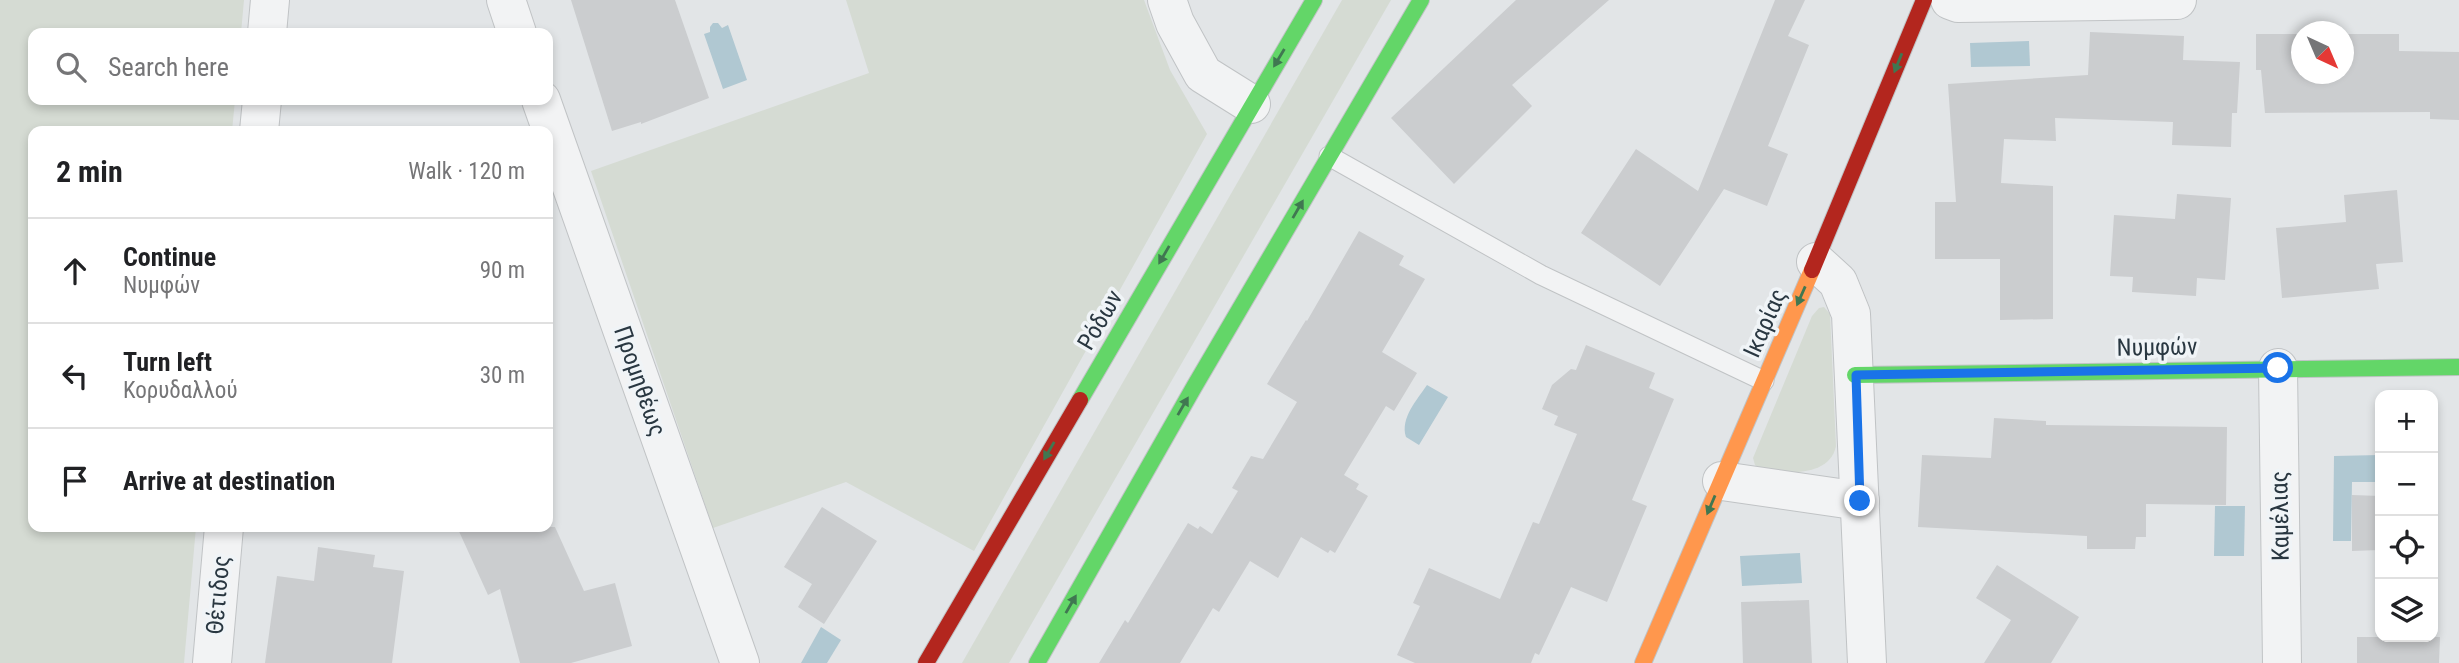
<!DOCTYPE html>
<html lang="en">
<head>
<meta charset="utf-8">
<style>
	:root { --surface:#fff; --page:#f6f6f6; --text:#202124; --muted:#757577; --line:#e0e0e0 }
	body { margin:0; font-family:"Roboto Condensed",sans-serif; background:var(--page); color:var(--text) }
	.controls { position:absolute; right:21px; bottom:21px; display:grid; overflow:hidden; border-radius:14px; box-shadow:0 4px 10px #0003 }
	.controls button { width:63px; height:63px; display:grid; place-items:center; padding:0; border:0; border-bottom:2px solid var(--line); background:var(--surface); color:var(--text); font:35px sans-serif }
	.compass { position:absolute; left:2291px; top:21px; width:63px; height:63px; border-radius:50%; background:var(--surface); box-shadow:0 4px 10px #0003; rotate:136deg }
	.stop { position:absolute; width:21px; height:21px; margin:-16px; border:5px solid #1a73e8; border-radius:50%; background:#fff }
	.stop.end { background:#1a73e8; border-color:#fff; box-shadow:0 2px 7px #0008 }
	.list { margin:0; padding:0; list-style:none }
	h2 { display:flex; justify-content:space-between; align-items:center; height:91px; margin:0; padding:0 28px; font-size:30px }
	h2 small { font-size:23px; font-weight:400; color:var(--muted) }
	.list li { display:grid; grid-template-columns:46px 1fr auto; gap:21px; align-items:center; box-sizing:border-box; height:105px; padding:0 28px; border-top:2px solid var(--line) }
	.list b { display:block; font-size:26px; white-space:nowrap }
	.list p { margin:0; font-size:23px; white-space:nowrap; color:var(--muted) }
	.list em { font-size:23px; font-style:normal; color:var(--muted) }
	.icon { flex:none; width:38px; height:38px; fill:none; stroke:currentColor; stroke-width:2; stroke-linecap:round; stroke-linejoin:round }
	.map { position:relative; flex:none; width:2459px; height:663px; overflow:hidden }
	.search { position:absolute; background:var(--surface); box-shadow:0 4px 10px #0003; left:28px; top:28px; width:525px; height:77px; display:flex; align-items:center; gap:18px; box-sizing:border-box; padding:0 24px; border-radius:14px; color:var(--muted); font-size:26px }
	.panel { position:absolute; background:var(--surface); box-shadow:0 4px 10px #0003; left:28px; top:126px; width:525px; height:406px; border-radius:14px }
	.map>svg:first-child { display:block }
	.green { fill:#d5dbd3 }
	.water { fill:#b0c8d2 }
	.building { fill:#cbcdcf }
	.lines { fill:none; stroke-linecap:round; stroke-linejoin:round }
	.lane-casing { stroke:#c0c3c5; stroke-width:21 }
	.street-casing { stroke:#c0c3c5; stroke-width:40 }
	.fast-casing { stroke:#c0c3c5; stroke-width:18 }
	.slow-casing { stroke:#c0c3c5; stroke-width:18 }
	.jam-casing { stroke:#c0c3c5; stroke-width:18 }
	.lane { stroke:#f2f3f4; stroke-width:19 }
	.street { stroke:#f2f3f4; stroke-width:38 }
	.fast { stroke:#63d668; stroke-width:16 }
	.slow { stroke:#ff974d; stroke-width:16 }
	.jam { stroke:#b3261e; stroke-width:16 }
	.oneway { fill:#407751 }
	.route { stroke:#1a73e8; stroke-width:9 }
	.labels { text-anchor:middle; stroke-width:7; stroke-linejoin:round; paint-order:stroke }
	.street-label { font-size:24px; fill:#293741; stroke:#f0f4f7 }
</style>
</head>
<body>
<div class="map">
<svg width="2459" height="663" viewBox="0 0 2459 663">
	<rect width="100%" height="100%" fill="#e2e5e7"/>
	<g class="green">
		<path d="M 0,0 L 244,0 L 241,33 L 33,33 L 33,100 L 235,100 L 232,131 L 33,131 L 33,527 L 196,527 L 184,663 L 0,663 Z"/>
		<path d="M 846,0 L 1144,0 L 1170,70 L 1207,134 L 974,551 L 846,482 L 713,528 L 591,171 L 869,73 Z"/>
		<path d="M 1342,0 L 1391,0 L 1009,663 L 962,663 Z"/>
		<path d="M 1824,307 L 1830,314 L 1836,446 C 1830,477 1785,474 1760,470 L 1755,465 L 1753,458 L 1812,316 L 1819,308 Z"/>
	</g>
	<g class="water">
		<path d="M 713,23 L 718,23 L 722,28 L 728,25 L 747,80 L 723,89 L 704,34 L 710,32 L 710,27 Z"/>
		<path d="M 2029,41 L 2030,66 L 1971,67 L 1970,43 Z"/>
		<path d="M 1427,385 L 1448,397 L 1419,445 L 1406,437 C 1400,418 1417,400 1427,385 Z"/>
		<path d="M 2380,455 L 2380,482 L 2352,482 L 2351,541 L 2333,541 L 2334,456 Z"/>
		<path d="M 2215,506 L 2245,506 L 2244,556 L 2214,556 Z"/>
		<path d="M 1800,553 L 1802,583 L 1742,586 L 1740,556 Z"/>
		<path d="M 821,627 L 841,640 L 827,663 L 801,663 Z"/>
	</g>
	<g class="building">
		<path d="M 571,0 L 675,0 L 709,98 L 641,124 L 641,122 L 612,131 Z"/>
		<path d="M 1516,0 L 1609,0 L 1512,85 L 1532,106 L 1454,184 L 1391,118 Z"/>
		<path d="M 1775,0 L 1805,0 L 1788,36 L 1809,45 L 1768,146 L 1788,154 L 1767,206 L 1724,189 L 1660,286 L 1581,233 L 1636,149 L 1698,191 Z"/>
		<path d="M 2090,32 L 2184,36 L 2183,60 L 2240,62 L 2237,113 L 2232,113 L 2231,147 L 2172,145 L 2173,122 L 2055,118 L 2056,141 L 2004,139 L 2001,183 L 2053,186 L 2053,319 L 2000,320 L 2000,259 L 1935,259 L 1935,202 L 1956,202 L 1948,84 L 2088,75 Z"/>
		<path d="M 2256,34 L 2301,34 L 2301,74 L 2343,74 L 2343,34 L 2399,34 L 2399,51 L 2459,52 L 2459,120 L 2430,119 L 2430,112 L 2265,113 L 2261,70 L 2256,70 Z"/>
		<path d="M 2397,190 L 2403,262 L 2376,264 L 2379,289 L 2282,298 L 2276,228 L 2346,222 L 2344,195 Z"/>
		<path d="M 2177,194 L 2231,198 L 2225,280 L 2197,278 L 2196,296 L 2132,292 L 2133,277 L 2110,276 L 2114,215 L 2175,219 Z"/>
		<path d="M 1359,231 L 1404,256 L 1399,265 L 1425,279 L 1382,352 L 1417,373 L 1394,411 L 1386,406 L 1344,475 L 1359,484 L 1356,489 L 1368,496 L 1335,553 L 1330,550 L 1328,553 L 1301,537 L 1278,578 L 1250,561 L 1219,612 L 1213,608 L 1180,663 L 1099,663 L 1125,620 L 1128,623 L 1188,523 L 1198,529 L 1200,526 L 1212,534 L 1238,491 L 1232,488 L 1251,456 L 1263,459 L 1297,402 L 1267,384 L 1306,320 L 1307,321 Z"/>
		<path d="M 1586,345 L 1655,373 L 1649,388 L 1674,399 L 1632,500 L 1647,506 L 1607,602 L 1571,587 L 1539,655 L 1535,653 L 1531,663 L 1415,663 L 1397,655 L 1420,606 L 1413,603 L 1429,568 L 1500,599 L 1533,522 L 1539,524 L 1577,434 L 1554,425 L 1558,416 L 1542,409 L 1552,385 L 1571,369 L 1576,370 Z"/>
		<path d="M 1994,418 L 2046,421 L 2046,425 L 2227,427 L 2226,505 L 2146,504 L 2146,537 L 2136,537 L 2135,549 L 2087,549 L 2087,536 L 1918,527 L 1922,455 L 1991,458 Z"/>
		<path d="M 2352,495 L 2380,496 L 2380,550 L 2352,551 Z"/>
		<path d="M 822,507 L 877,541 L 824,624 L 798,607 L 812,584 L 784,567 Z"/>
		<path d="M 457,527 L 555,527 L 584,591 L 615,583 L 632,646 L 571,663 L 520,663 L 500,589 L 488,595 Z"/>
		<path d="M 318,547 L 375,555 L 373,567 L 404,571 L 392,663 L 265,663 L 277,576 L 314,581 Z"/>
		<path d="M 1997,565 L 2079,617 L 2051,663 L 1984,663 L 2011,620 L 1976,598 Z"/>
		<path d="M 1809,600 L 1812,663 L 1743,663 L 1741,602 Z"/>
		<path d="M 2357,637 L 2440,637 L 2439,663 L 2357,663 Z"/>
	</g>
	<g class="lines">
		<g class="lane-casing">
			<path id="lane" d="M 1329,156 L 1541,275 L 1764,381"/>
		</g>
		<g class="street-casing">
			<g id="street">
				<path d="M 506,0 L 517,33"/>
				<path d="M 1167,0 L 1175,23 L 1203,74 L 1251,104"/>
				<path d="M 1950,0 L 1958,3 L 2177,0"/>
				<path d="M 267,33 L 270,0"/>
				<path d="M 541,100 L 740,663"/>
				<path d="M 259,131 L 262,100"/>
				<path d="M 1816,262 L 1838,282 L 1851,314 L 1867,663"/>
				<path d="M 2278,368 L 2282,663"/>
				<path d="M 1722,481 L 1860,501"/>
				<path d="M 212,663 L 224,527"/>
			</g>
		</g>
		<g class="fast-casing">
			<g id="fast">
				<path d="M 1855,375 L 2459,367"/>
				<path d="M 1080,400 L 1314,0"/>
				<path d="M 1037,663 L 1194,387 L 1421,0"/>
			</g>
		</g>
		<g class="slow-casing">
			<path id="slow" d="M 1643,663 L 1812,270"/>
		</g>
		<g class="jam-casing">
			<g id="jam">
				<path d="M 1812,270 L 1924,0"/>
				<path d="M 926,663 L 1080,400"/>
			</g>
		</g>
		<use href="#lane" class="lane"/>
		<use href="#street" class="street"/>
		<use href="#fast" class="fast"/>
		<use href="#slow" class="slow"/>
		<use href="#jam" class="jam"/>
	</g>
	<defs><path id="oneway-solid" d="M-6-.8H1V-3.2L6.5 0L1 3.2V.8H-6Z" transform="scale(1.75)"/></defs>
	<g class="oneway">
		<use href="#oneway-solid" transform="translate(1279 58) rotate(121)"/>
		<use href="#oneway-solid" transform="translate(1898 63) rotate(112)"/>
		<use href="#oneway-solid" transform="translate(1298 209) rotate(-60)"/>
		<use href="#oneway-solid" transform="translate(1164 255) rotate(120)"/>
		<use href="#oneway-solid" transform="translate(1801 296) rotate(114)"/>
		<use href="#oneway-solid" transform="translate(1183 406) rotate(-60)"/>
		<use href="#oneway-solid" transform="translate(1049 451) rotate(120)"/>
		<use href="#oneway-solid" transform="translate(1711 505) rotate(113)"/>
		<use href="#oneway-solid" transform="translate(1071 604) rotate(-60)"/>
	</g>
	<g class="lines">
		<path class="route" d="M 1860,501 L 1856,375 L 2278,368"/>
	</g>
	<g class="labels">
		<g class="street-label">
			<text transform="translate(1100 320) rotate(-60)" y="8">Ρόδων</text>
			<text transform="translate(1765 323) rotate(-66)" y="8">Ικαρίας</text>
			<text transform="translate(2157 347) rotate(-1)" y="8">Νυμφών</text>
			<text transform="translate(640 381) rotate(71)" y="8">Προμηθέως</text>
			<text transform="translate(2280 516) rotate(-91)" y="8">Καμέλιας</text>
			<text transform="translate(218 595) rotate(-85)" y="8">Θέτιδος</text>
		</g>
	</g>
</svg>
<div class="controls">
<button>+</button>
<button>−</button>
<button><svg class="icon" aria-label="locate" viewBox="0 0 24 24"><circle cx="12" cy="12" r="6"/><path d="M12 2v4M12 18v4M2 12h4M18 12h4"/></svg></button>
<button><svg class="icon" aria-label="layers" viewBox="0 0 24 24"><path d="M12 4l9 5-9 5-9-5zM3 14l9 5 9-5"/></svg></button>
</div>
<svg class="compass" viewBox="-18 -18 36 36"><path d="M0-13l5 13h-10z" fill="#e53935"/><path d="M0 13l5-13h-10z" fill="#757577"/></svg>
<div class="stop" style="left:2278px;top:368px"></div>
<div class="stop end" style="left:1860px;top:501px"></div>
<div class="search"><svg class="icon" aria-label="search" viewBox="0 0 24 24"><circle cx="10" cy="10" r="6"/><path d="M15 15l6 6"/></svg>Search here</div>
<section class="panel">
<h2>2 min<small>Walk · 120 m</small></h2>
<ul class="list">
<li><svg class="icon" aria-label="ahead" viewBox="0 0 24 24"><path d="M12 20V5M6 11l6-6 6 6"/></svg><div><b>Continue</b><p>Νυμφών</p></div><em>90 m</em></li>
<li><svg class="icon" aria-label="left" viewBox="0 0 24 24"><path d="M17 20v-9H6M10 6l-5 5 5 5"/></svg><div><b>Turn left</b><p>Κορυδαλλού</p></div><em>30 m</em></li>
<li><svg class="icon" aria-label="arrive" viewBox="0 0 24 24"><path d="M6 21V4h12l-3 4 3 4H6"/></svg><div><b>Arrive at destination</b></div></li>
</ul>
</section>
</div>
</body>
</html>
